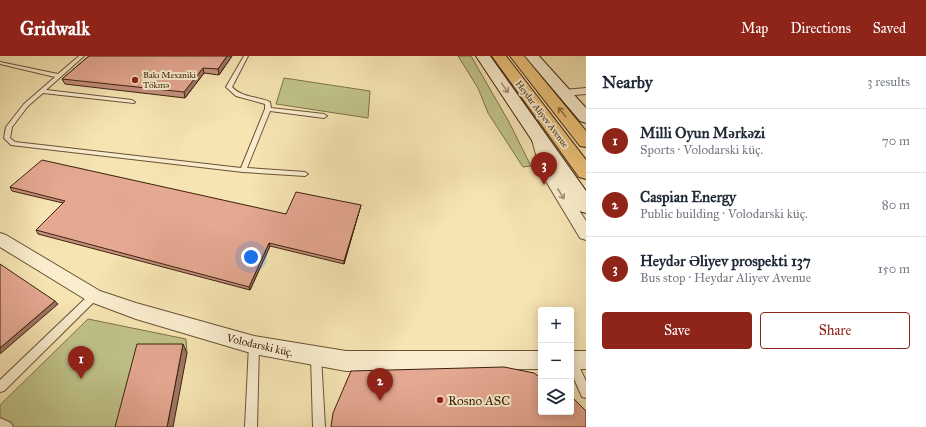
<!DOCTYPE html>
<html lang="en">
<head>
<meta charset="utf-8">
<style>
	:root { --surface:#fff; --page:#f2f2f3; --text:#1f2937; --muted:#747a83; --line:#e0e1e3; --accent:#8f2418 }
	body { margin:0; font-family:"IM FELL Great Primer",serif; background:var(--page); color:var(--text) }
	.controls { position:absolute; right:12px; bottom:12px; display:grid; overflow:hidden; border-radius:4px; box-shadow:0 2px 10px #0003 }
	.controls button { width:36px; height:36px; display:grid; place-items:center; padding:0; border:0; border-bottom:1px solid var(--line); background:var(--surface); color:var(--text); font:20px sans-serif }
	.you { position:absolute; left:251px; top:201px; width:14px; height:14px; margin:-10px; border:3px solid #fff; border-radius:50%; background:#1a73e8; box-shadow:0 0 0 6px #1a73e833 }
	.badge { display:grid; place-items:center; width:26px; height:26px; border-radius:50%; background:var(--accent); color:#fff; font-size:13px; font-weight:700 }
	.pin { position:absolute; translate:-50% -33px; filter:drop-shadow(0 1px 2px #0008) }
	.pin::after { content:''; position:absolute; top:21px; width:14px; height:12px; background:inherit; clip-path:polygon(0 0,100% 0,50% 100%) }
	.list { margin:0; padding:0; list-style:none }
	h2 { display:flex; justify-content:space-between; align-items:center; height:52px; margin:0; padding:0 16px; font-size:17px }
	h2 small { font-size:13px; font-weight:400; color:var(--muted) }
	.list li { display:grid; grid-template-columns:26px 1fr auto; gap:12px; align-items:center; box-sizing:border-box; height:64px; padding:0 16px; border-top:1px solid var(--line) }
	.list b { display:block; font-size:15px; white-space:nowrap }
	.list p { margin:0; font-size:13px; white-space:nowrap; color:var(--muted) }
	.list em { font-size:13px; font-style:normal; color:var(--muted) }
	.actions { display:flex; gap:8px; padding:12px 16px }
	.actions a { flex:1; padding:9px 0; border:1px solid var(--accent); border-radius:4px; text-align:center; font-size:14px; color:var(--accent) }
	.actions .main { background:var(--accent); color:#fff }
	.icon { flex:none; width:22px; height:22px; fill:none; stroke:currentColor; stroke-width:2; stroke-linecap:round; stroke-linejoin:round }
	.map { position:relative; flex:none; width:586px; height:371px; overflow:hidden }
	header { display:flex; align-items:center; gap:24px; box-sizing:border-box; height:56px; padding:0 20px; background:var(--accent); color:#fff }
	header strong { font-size:19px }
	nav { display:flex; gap:22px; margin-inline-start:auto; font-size:14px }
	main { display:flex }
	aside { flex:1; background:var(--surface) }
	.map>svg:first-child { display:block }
	.green { fill:#c0c38a; stroke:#7e724c }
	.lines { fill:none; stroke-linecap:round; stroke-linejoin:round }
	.service-casing { stroke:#6b5236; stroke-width:2 }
	.minor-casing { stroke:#6b5236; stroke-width:2 }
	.secondary-casing { stroke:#3d210d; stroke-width:2 }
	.trunk-casing { stroke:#3d210d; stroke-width:2 }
	.service { fill:#f9edce; fill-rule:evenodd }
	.minor { fill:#f9edce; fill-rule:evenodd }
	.secondary { fill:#f9edce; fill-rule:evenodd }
	.trunk { fill:#ebc27a; fill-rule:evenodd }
	.wall { fill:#c5907e; stroke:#3d210d }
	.shaded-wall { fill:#a07666; stroke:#3d210d }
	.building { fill:#e5a892; stroke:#3d210d }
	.oneway { stroke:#a49177 }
	.oneway2 { stroke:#947244 }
	.poi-dot { fill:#8f2418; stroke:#f9edce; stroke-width:1.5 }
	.labels { text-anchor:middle; stroke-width:4; stroke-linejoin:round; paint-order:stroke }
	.far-poi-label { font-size:9px; fill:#3d210d; stroke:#f9edce; text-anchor:start }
	.far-street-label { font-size:9px; fill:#3d210d; stroke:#f9edce }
	.street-label { font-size:11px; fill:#3d210d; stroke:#f9edce }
	.near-poi-label { font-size:13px; fill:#3d210d; stroke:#f9edce; text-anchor:start }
</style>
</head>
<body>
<header>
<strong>Gridwalk</strong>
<nav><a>Map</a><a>Directions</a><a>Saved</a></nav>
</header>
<main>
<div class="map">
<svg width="586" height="371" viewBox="0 0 586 371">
	<rect width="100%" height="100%" fill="#f6e4b3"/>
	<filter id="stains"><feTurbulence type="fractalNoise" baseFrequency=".005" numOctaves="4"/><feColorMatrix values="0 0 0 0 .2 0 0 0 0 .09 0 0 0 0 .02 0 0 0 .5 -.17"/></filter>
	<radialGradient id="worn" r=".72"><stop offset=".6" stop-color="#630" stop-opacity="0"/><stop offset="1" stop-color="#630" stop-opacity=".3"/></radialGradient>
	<g class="green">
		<path d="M 458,0 L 471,0 L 509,66 L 531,110 L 523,111 L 488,57 L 478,32 Z"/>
		<path d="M 284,22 L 370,35 L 368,62 L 276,48 Z"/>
		<path d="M 88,263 L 186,283 L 187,297 L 124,371 L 0,371 L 0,349 Z"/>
	</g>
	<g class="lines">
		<g class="service-casing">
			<g id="service">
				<path d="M 79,0 L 84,0 L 46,34 L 132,44 L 135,46 L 134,47 L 43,37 L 28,50 L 12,71 L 10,82 L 15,86 L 241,112 L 265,53 L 265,48 L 236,40 L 226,31 L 244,0 L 248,0 L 232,31 C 242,42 257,40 270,46 L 271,52 L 324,58 L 327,60 L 324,62 L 270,55 L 247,112 L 305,116 L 308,118 L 305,120 L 243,116 L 11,89 L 4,82 L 6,71 L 24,48 L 55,21 L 0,8 L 0,6 L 58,18 Z"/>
				<path d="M 94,236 L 97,237 L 98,240 L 97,243 L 4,335 L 0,336 L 0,324 L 91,237 Z"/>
				<path d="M 254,285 L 257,286 L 259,289 L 257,371 L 245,371 L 249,289 L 251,286 Z"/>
				<path d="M 316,295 L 320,297 L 321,300 L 325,371 L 313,371 L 311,300 L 312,297 Z"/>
				<path d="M 571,300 L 575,302 L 586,325 L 586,342 L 582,341 L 571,316 Z"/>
				<path d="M 0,362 L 11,367 L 13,371 L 0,371 Z"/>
			</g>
		</g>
		<g class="minor-casing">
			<g id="minor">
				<path d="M 586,32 L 586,38 L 564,40 L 559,37 L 564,34 Z"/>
				<path d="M 537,76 L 541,77 L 543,80 L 555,117 L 586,165 L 586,184 L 580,182 L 541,117 L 531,80 L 533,77 Z"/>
				<path d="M 0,177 L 6,179 L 100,235 L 136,247 L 254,280 L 346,295 L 541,295 L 541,313 L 346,315 L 254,298 L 136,263 L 88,245 L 0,191 Z"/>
				<rect x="571" y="295" width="15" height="18"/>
			</g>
		</g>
		<g class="secondary-casing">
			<g id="secondary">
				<path d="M 476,0 L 490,0 L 586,135 L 586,157 L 579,155 Z"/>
				<path d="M 525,0 L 539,0 L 586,52 L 586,67 L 580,65 Z"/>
			</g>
		</g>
		<g class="trunk-casing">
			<g id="trunk">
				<path d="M 492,0 L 506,0 L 586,104 L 586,123 L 579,121 Z"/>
				<path d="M 510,0 L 524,0 L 586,75 L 586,91 L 580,90 Z"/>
			</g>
		</g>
		<use href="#service" class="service"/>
		<use href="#minor" class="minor"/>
		<use href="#secondary" class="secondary"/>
		<use href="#trunk" class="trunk"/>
	</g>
	<g class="wall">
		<path d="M 89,0 L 232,0 L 219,19 L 204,17 L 185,42 L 65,28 L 62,23 Z"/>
		<path d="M 10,131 L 286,158 L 360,152 L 344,208 L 270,190 L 250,234 L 38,178 L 36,174 L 63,147 L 12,135 Z"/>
	</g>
	<g class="shaded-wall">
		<path d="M 227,0 L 232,0 L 219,19 L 218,13 Z"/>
		<path d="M 203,12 L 204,17 L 185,42 L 184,36 Z"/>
		<path d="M 361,149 L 360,152 L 344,208 L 344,205 Z"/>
		<path d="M 269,187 L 270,190 L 250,234 L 249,231 Z"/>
		<path d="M 55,245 L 58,248 L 0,298 L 0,292 Z"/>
		<path d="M 183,288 L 187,297 L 173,371 L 167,371 Z"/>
	</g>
	<g class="building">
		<path d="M 89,0 L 227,0 L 218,13 L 203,12 L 184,36 L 62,23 Z"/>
		<path d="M 42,104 L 286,158 L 296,136 L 361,149 L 344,205 L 269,187 L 249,231 L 36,174 L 65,145 L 10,131 Z"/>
		<path d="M 0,208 L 55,245 L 0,292 Z"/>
		<path d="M 137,288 L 183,288 L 167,371 L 115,371 Z"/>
		<path d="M 504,311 L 534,317 L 541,322 L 541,356 L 571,356 L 571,340 L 586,355 L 586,371 L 331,371 L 333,357 L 351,315 Z"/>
	</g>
	<defs><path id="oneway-shaft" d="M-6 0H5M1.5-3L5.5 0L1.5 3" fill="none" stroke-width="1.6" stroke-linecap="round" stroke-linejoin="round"/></defs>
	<g class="oneway">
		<use href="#oneway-shaft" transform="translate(505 32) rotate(55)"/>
		<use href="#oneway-shaft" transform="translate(561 138) rotate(58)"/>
	</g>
	<use class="oneway2" href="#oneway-shaft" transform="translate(562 56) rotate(-129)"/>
	<g class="poi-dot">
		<circle cx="135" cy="24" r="4"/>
		<circle cx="440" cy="344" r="4"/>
	</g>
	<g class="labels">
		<g class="far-poi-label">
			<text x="143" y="22">Bakı Mexaniki<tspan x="143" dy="10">Tökmə</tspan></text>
		</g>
		<g class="far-street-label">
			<text transform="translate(542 58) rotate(53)" y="3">Heydar Aliyev Avenue</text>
		</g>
		<g class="street-label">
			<text transform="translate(260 289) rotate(13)" y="4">Volodarski küç.</text>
		</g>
		<g class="near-poi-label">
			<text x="448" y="349">Rosno ASC</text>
		</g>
	</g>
	<rect width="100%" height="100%" filter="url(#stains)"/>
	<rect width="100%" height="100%" fill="url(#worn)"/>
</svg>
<div class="controls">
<button>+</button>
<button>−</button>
<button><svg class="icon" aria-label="layers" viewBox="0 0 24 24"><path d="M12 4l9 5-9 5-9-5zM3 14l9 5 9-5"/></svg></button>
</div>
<div class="you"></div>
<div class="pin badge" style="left:81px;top:323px">1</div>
<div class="pin badge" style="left:380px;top:345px">2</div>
<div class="pin badge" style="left:544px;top:129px">3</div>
</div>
<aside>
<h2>Nearby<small>3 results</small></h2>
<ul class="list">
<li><span class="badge">1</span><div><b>Milli Oyun Mərkəzi</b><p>Sports · Volodarski küç.</p></div><em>70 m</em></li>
<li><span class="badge">2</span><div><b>Caspian Energy</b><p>Public building · Volodarski küç.</p></div><em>80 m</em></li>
<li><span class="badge">3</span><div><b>Heydər Əliyev prospekti 137</b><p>Bus stop · Heydar Aliyev Avenue</p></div><em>150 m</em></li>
</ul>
<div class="actions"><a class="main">Save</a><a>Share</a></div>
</aside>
</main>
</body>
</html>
